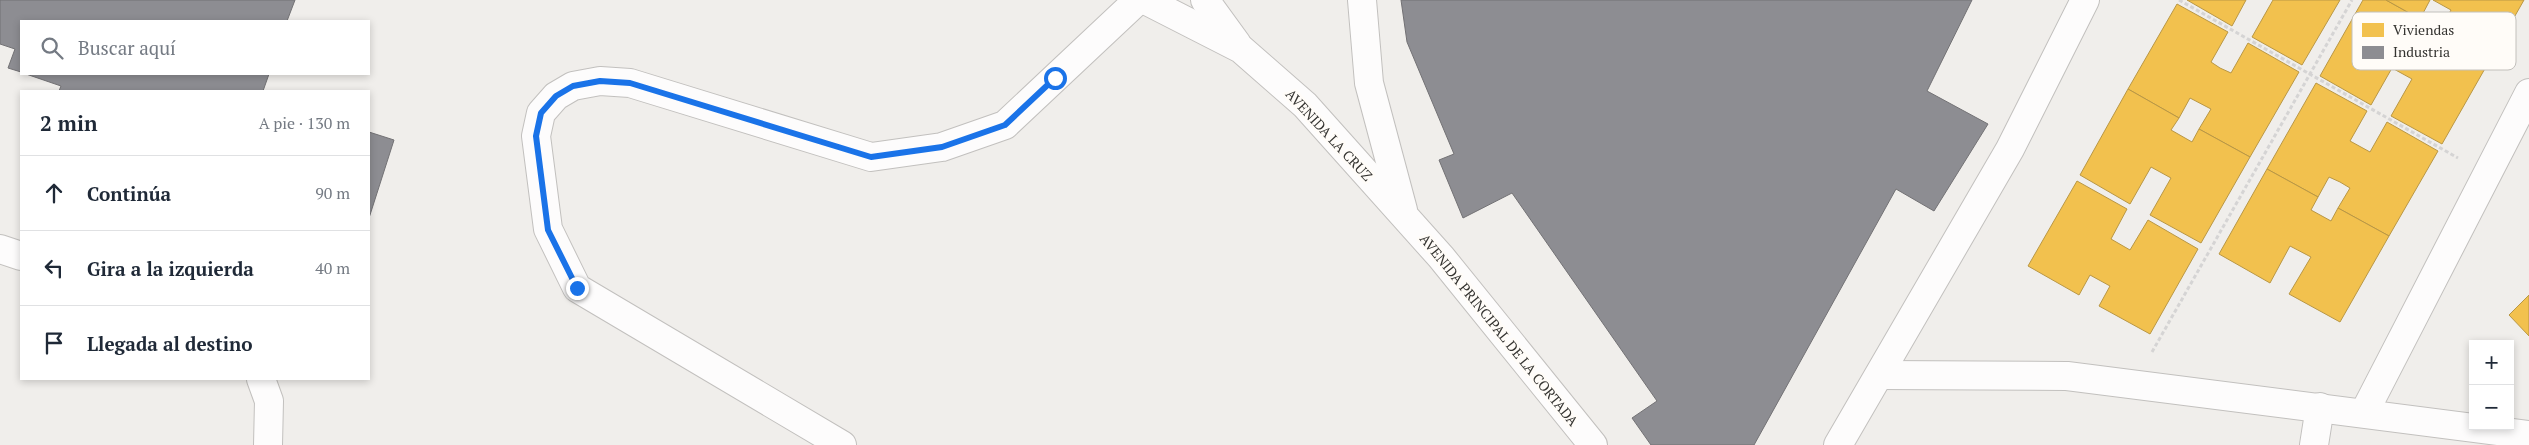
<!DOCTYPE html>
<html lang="es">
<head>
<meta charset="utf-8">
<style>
	:root { --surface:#fff; --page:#f6f6f7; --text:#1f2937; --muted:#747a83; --line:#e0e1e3 }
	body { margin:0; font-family:"PT Serif",serif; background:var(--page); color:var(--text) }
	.controls { position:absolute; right:15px; bottom:15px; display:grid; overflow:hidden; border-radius:0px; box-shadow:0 2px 8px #0003 }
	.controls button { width:45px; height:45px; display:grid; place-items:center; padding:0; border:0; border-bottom:1px solid var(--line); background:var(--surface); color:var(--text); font:25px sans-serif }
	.stop { position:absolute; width:15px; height:15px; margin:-11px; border:4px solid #1a73e8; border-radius:50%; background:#fff }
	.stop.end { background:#1a73e8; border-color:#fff; box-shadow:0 1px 5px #0008 }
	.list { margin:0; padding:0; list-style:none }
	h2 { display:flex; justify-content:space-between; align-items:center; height:65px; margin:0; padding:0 20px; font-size:21px }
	h2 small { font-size:16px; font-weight:400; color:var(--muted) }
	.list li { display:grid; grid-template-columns:32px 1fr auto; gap:15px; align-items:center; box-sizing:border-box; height:75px; padding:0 20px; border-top:1px solid var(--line) }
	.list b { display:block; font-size:19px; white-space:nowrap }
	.list em { font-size:16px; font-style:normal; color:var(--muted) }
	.icon { flex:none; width:28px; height:28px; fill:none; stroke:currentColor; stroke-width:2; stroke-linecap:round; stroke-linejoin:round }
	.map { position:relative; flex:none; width:2529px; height:445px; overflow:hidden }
	.search { position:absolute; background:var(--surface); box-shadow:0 2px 8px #0003; left:20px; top:20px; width:350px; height:55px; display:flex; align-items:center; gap:12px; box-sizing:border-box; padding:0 18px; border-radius:0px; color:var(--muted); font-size:19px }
	.panel { position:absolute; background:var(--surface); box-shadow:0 2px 8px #0003; left:20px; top:90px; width:350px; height:290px; border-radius:0px }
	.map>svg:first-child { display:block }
	.homes { fill:#f2c14e; stroke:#b99745 }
	.industry { fill:#8d8d92; stroke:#737275 }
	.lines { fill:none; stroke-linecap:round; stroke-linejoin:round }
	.minor-casing { stroke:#c2c0be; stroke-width:30 }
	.path { stroke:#d5d4d4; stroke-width:3; stroke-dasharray:4 2.5; stroke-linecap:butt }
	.minor { stroke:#fdfcfc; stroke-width:28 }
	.route { stroke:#1a73e8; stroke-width:6 }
	.labels { text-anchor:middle; stroke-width:5; stroke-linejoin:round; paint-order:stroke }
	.street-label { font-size:14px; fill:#353431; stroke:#fffcf8 }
	.key { fill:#fffcf8; stroke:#c2c0bc; stroke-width:1 }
	.key-label { font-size:14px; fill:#353431 }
</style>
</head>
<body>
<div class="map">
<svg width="2529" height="445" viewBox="0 0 2529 445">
	<rect width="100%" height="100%" fill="#f0eeeb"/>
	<g class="homes">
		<path d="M 2187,0 L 2246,0 L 2232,26 Z"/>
		<path d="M 2273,0 L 2340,0 L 2302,65 L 2252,37 Z"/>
		<path d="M 2363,0 L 2386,0 L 2420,19 L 2412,32 L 2432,43 L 2440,30 L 2491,58 L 2442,144 L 2391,116 L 2412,79 L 2392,68 L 2371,105 L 2320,76 Z"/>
		<path d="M 2386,0 L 2430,0 L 2420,19 Z"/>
		<path d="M 2433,0 L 2524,0 L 2491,58 L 2440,30 L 2451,10 Z"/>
		<path d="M 2177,4 L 2228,32 L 2211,62 L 2220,68 L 2231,73 L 2248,43 L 2299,72 L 2250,157 L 2199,129 L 2211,109 L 2190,98 L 2179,118 L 2128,89 Z"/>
		<path d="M 2316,83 L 2367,111 L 2350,141 L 2370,152 L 2387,122 L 2438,151 L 2389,236 L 2338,208 L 2350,188 L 2340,182 L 2329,177 L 2318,197 L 2267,169 Z"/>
		<path d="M 2128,89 L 2179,118 L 2171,130 L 2192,142 L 2199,129 L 2250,157 L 2201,243 L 2150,215 L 2171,178 L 2151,167 L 2130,204 L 2080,175 Z"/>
		<path d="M 2267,169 L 2318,197 L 2311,210 L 2331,221 L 2338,208 L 2389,236 L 2340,322 L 2289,294 L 2311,257 L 2290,246 L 2270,283 L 2219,254 Z"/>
		<path d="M 2077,181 L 2127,209 L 2111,239 L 2130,250 L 2148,220 L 2198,249 L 2150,334 L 2099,306 L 2110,286 L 2090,275 L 2079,295 L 2028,266 Z"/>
		<path d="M 2529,295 L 2529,336 L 2509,315 Z"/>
	</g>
	<g class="industry">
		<path d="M 0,0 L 295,0 L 287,21 L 21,21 L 21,72 L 8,68 L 15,49 L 0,44 Z"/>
		<path d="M 1401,0 L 1972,0 L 1927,91 L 1988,124 L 1934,211 L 1896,189 L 1754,445 L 1651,445 L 1632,418 L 1657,401 L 1512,193 L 1463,218 L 1439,160 L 1454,154 L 1407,42 Z"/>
		<path d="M 26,74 L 269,74 L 263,91 L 59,91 L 61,86 Z"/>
		<path d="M 369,132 L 394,140 L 369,218 Z"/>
	</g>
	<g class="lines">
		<g class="minor-casing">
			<g id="minor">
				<path d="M 1145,0 L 1241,49 L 1305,105 L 1441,257 L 1593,445"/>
				<path d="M 1205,0 L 1237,44"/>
				<path d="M 1362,0 L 1369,83 L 1403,210"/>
				<path d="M 0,249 L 21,256"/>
				<path d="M 1880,375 L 2067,376 L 2529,435"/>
				<path d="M 261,379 L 269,401 L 268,445"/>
				<path d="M 2364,413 L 2529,93"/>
				<path d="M 842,445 L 577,288 L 548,229 L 536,136 L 541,113 L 556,96 L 573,86 L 600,81 L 630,83 L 871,157 L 942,147 L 1005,125 L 1138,0"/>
				<path d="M 1838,445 L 2010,149 L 2085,0"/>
				<path d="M 2314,445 L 2320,407"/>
			</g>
		</g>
		<g class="path">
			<path d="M 2179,0 L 2458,158"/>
			<path d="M 2152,352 L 2352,0"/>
		</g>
		<use href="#minor" class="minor"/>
	</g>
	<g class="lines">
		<path class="route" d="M 577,288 L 548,230 L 536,136 L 541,113 L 556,96 L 573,86 L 600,81 L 630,83 L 871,157 L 942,147 L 1005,125 L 1055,78"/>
	</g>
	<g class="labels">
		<g class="street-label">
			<text transform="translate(1329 135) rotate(47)" y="5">AVENIDA LA CRUZ</text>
			<text transform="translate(1499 330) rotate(51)" y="5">AVENIDA PRINCIPAL DE LA CORTADA</text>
		</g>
	</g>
	<rect x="2352" y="12" width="164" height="58" rx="8" class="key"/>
	<rect x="2362" y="23" width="22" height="14" fill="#f2c14e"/>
	<rect x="2362" y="46" width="22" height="13" fill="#8d8d92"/>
	<g class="key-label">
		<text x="2393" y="35">Viviendas</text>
		<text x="2393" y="57">Industria</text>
	</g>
</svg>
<div class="controls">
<button>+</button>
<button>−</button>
</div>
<div class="stop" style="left:1055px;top:78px"></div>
<div class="stop end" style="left:577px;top:288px"></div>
<div class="search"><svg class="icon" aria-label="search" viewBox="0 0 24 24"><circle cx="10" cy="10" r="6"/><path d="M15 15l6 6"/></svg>Buscar aquí</div>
<section class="panel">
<h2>2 min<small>A pie · 130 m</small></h2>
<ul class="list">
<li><svg class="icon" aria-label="ahead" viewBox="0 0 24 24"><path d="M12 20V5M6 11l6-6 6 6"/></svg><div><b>Continúa</b></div><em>90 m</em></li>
<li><svg class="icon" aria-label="left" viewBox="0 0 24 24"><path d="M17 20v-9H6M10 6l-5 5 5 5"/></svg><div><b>Gira a la izquierda</b></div><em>40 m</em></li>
<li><svg class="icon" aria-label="arrive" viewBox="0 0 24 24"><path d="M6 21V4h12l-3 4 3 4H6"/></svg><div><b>Llegada al destino</b></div></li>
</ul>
</section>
</div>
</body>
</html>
